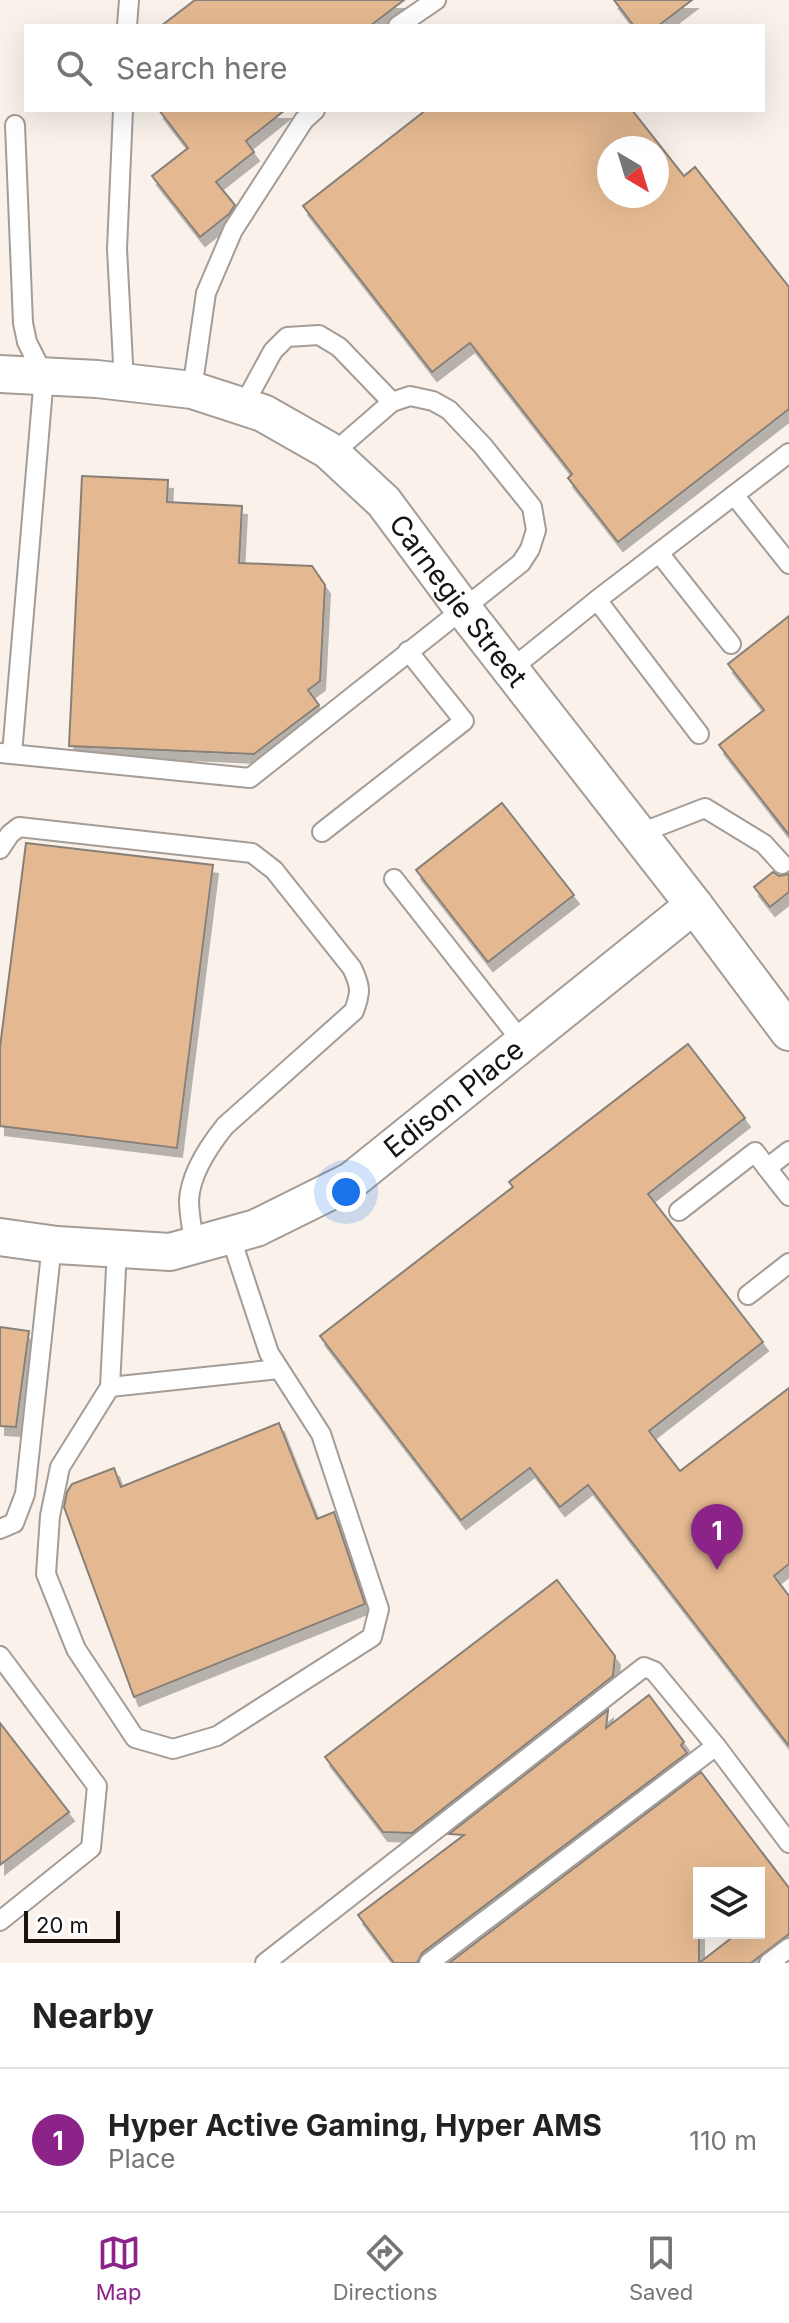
<!DOCTYPE html>
<html lang="en">
<head>
<meta charset="utf-8">
<style>
	:root { --surface:#fff; --page:#f6f6f6; --text:#222; --muted:#767676; --line:#e0e0e0; --accent:#8c2389 }
	body { margin:0; font-family:Inter,sans-serif; background:var(--page); color:var(--text) }
	.controls { position:absolute; right:24px; bottom:24px; display:grid; overflow:hidden; border-radius:0px; box-shadow:0 8px 32px #0002 }
	.controls button { width:72px; height:72px; display:grid; place-items:center; padding:0; border:0; border-bottom:2px solid var(--line); background:var(--surface); color:var(--text); font:40px sans-serif }
	.compass { position:absolute; left:597px; top:136px; width:72px; height:72px; border-radius:50%; background:var(--surface); box-shadow:0 8px 32px #0002; rotate:142deg }
	.scale { position:absolute; left:24px; bottom:20px; width:96px; box-sizing:border-box; padding-left:8px; border:4px solid #161311; border-top:0; font-size:22px; line-height:28px; white-space:nowrap; color:#161311; -webkit-text-stroke:6px #fff; paint-order:stroke }
	.you { position:absolute; left:346px; top:1192px; width:28px; height:28px; margin:-20px; border:6px solid #fff; border-radius:50%; background:#1a73e8; box-shadow:0 0 0 12px #1a73e833 }
	.badge { display:grid; place-items:center; width:52px; height:52px; border-radius:50%; background:var(--accent); color:#fff; font-size:26px; font-weight:700 }
	.pin { position:absolute; translate:-50% -66px; filter:drop-shadow(0 2px 4px #0008) }
	.pin::after { content:''; position:absolute; top:42px; width:28px; height:24px; background:inherit; clip-path:polygon(0 0,100% 0,50% 100%) }
	.list { margin:0; padding:0; list-style:none }
	h2 { display:flex; justify-content:space-between; align-items:center; height:104px; margin:0; padding:0 32px; font-size:34px }
	h2 small { font-size:26px; font-weight:400; color:var(--muted) }
	.list li { display:grid; grid-template-columns:52px 1fr auto; gap:24px; align-items:center; box-sizing:border-box; height:144px; padding:0 32px; border-top:2px solid var(--line) }
	.list b { display:block; font-size:30px; white-space:nowrap }
	.list p { margin:0; font-size:26px; white-space:nowrap; color:var(--muted) }
	.list em { font-size:26px; font-style:normal; color:var(--muted) }
	.icon { flex:none; width:44px; height:44px; fill:none; stroke:currentColor; stroke-width:2; stroke-linecap:round; stroke-linejoin:round }
	.map { position:relative; flex:none; width:789px; height:1963px; overflow:hidden }
	.search { position:absolute; background:var(--surface); box-shadow:0 8px 32px #0002; left:24px; right:24px; top:24px; height:88px; display:flex; align-items:center; gap:20px; box-sizing:border-box; padding:0 28px; border-radius:0px; color:var(--muted); font-size:30px }
	.sheet { height:248px; background:var(--surface) }
	nav { display:flex; justify-content:space-around; align-items:center; box-sizing:border-box; height:112px; border-top:2px solid var(--line); background:var(--surface); font-size:22px; color:var(--muted) }
	nav a { display:grid; justify-items:center; gap:4px }
	nav .on { color:var(--accent) }
	.map>svg:first-child { display:block }
	.building { fill:#e4b991; stroke:#878079; stroke-width:2; fill-rule:evenodd; filter:url(#shadow) }
	.lines { fill:none; stroke-linecap:round; stroke-linejoin:round }
	.service-casing { stroke:#a49c96; stroke-width:22 }
	.minor-casing { stroke:#a49c96; stroke-width:40 }
	.service { stroke:#fff; stroke-width:18 }
	.minor { stroke:#fff; stroke-width:36 }
	.labels { text-anchor:middle; stroke-width:6; stroke-linejoin:round; paint-order:stroke }
	.street-label { font-size:28px; fill:#161311; stroke:#fff }
</style>
</head>
<body>
<div class="map">
<svg width="789" height="1963" viewBox="0 0 789 1963">
	<defs>
		<filter id="shadow"><feDropShadow dx="5" dy="9" stdDeviation="0" flood-color="#0004"/></filter>
	</defs>
	<rect width="100%" height="100%" fill="#f9f1ea"/>
	<g class="building">
		<path d="M 195,0 L 404,0 L 370,26 L 161,26 Z"/>
		<path d="M 614,0 L 692,0 L 658,26 L 634,26 Z"/>
		<path d="M 159,110 L 285,110 L 246,141 L 254,152 L 216,182 L 235,205 L 229,214 L 200,237 L 152,176 L 188,148 Z"/>
		<path d="M 426,110 L 632,110 L 684,176 L 695,167 L 789,287 L 789,409 L 618,542 L 568,478 L 572,474 L 470,343 L 432,372 L 303,206 ZM 609,148 L 657,148 L 657,196 L 609,196 Z"/>
		<path d="M 82,476 L 168,480 L 167,502 L 242,506 L 239,563 L 312,566 L 325,585 L 320,681 L 308,690 L 319,705 L 254,754 L 69,746 Z"/>
		<path d="M 789,616 L 789,835 L 719,745 L 764,710 L 728,664 Z"/>
		<path d="M 502,803 L 574,895 L 488,962 L 416,870 Z"/>
		<path d="M 26,843 L 213,865 L 177,1148 L 0,1126 L 0,1047 Z"/>
		<path d="M 773,872 L 779,876 L 789,874 L 789,892 L 770,907 L 754,887 Z"/>
		<path d="M 688,1044 L 745,1118 L 648,1194 L 763,1342 L 649,1431 L 680,1471 L 789,1388 L 789,1564 L 774,1576 L 789,1596 L 789,1746 L 588,1485 L 560,1507 L 530,1468 L 461,1520 L 320,1336 L 513,1187 L 509,1182 Z"/>
		<path d="M 0,1327 L 29,1331 L 16,1427 L 0,1426 Z"/>
		<path d="M 279,1423 L 317,1519 L 334,1512 L 365,1604 L 134,1697 L 64,1507 L 67,1492 L 72,1484 L 114,1468 L 121,1487 Z"/>
		<path d="M 557,1580 L 615,1656 L 613,1676 L 412,1833 L 383,1832 L 325,1757 Z"/>
		<path d="M 649,1695 L 684,1742 L 681,1745 L 687,1753 L 422,1953 L 417,1963 L 394,1963 L 358,1915 L 464,1835 L 449,1834 L 608,1710 L 606,1728 Z"/>
		<path d="M 0,1723 L 69,1812 L 0,1865 Z"/>
		<path d="M 701,1772 L 789,1888 L 789,1934 L 751,1963 L 449,1963 ZM 699,1873 L 759,1873 L 759,1933 L 738,1933 L 699,1963 Z"/>
	</g>
	<g class="lines">
		<g class="service-casing">
			<g id="service">
				<path d="M 127,26 L 129,0"/>
				<path d="M 398,26 L 436,0"/>
				<path d="M 123,110 L 117,249 L 124,382"/>
				<path d="M 192,390 L 206,293 L 233,230 L 304,120 L 315,110"/>
				<path d="M 243,406 L 273,351 L 287,337 L 319,335 L 339,347 L 392,402"/>
				<path d="M 734,495 L 789,564"/>
				<path d="M 659,553 L 731,644"/>
				<path d="M 597,600 L 699,734"/>
				<path d="M 510,670 L 597,600 L 789,453"/>
				<path d="M 0,753 L 250,778 L 521,563 L 530,549 L 536,530 L 532,507 L 483,446 L 449,410 L 433,401 L 410,396 L 392,402 L 332,454"/>
				<path d="M 12,754 L 44,376 L 27,342 L 23,323 L 15,125"/>
				<path d="M 322,832 L 464,721 L 408,651"/>
				<path d="M 638,834 L 705,808 L 764,844 L 782,864"/>
				<path d="M 0,849 L 10,834 L 19,827 L 252,853 L 274,870 L 352,968 C 361,987 361,992 354,1011 L 225,1126 C 209,1146 190,1174 189,1201 C 189,1215 193,1231 194,1245"/>
				<path d="M 394,879 L 523,1043"/>
				<path d="M 767,1168 L 789,1196"/>
				<path d="M 679,1211 L 755,1152 L 767,1168 L 789,1151"/>
				<path d="M 117,1249 L 110,1387 L 60,1467 L 50,1516 L 46,1574 L 76,1649 L 135,1738 L 173,1749 L 217,1736 L 372,1637 L 379,1609 L 321,1434 L 269,1353 L 230,1235"/>
				<path d="M 748,1295 L 789,1263"/>
				<path d="M 110,1387 L 279,1369"/>
				<path d="M 0,1529 L 14,1523 L 25,1494 L 52,1244"/>
				<path d="M 0,1656 L 97,1786 L 91,1848 L 0,1921"/>
				<path d="M 265,1963 L 644,1667 L 654,1671 L 716,1746"/>
				<path d="M 429,1963 L 716,1746 L 789,1843"/>
				<path d="M 769,1963 L 789,1948"/>
			</g>
		</g>
		<g class="minor-casing">
			<g id="minor">
				<path id="s1" d="M 0,374 L 97,379 L 192,390 L 263,413 L 328,450 L 384,502 L 464,610 L 694,905 L 789,1032"/>
				<path id="s2" d="M 0,1237 L 57,1245 L 170,1252 L 256,1228 L 351,1181 L 694,905"/>
			</g>
		</g>
		<use href="#service" class="service"/>
		<use href="#minor" class="minor"/>
	</g>
	<g class="labels">
		<g class="street-label">
			<text dy="10" stroke="none"><textPath href="#s1" startOffset="542">Carnegie Street</textPath></text>
			<text dy="10" stroke="none"><textPath href="#s2" startOffset="498">Edison Place</textPath></text>
		</g>
	</g>
</svg>
<div class="controls">
<button><svg class="icon" aria-label="layers" viewBox="0 0 24 24"><path d="M12 4l9 5-9 5-9-5zM3 14l9 5 9-5"/></svg></button>
</div>
<svg class="compass" viewBox="-18 -18 36 36"><path d="M0-13l5 13h-10z" fill="#e53935"/><path d="M0 13l5-13h-10z" fill="#767676"/></svg>
<div class="scale">20 m</div>
<div class="you"></div>
<div class="pin badge" style="left:717px;top:1570px">1</div>
<div class="search"><svg class="icon" aria-label="search" viewBox="0 0 24 24"><circle cx="10" cy="10" r="6"/><path d="M15 15l6 6"/></svg>Search here</div>
</div>
<section class="sheet">
<h2>Nearby<small></small></h2>
<ul class="list">
<li><span class="badge">1</span><div><b>Hyper Active Gaming, Hyper AMS</b><p>Place</p></div><em>110 m</em></li>
</ul>
</section>
<nav>
<a class="on"><svg class="icon" aria-label="map" viewBox="0 0 24 24"><path d="M3 6l6-2 6 2 6-2v14l-6 2-6-2-6 2zM9 4v14M15 6v14"/></svg>Map</a>
<a><svg class="icon" aria-label="directions" viewBox="0 0 24 24"><path d="M12 3l9 9-9 9-9-9zM9 14v-3h6M13 9l2 2-2 2"/></svg>Directions</a>
<a><svg class="icon" aria-label="saved" viewBox="0 0 24 24"><path d="M7 4h10v16l-5-4-5 4z"/></svg>Saved</a>
</nav>
</body>
</html>
